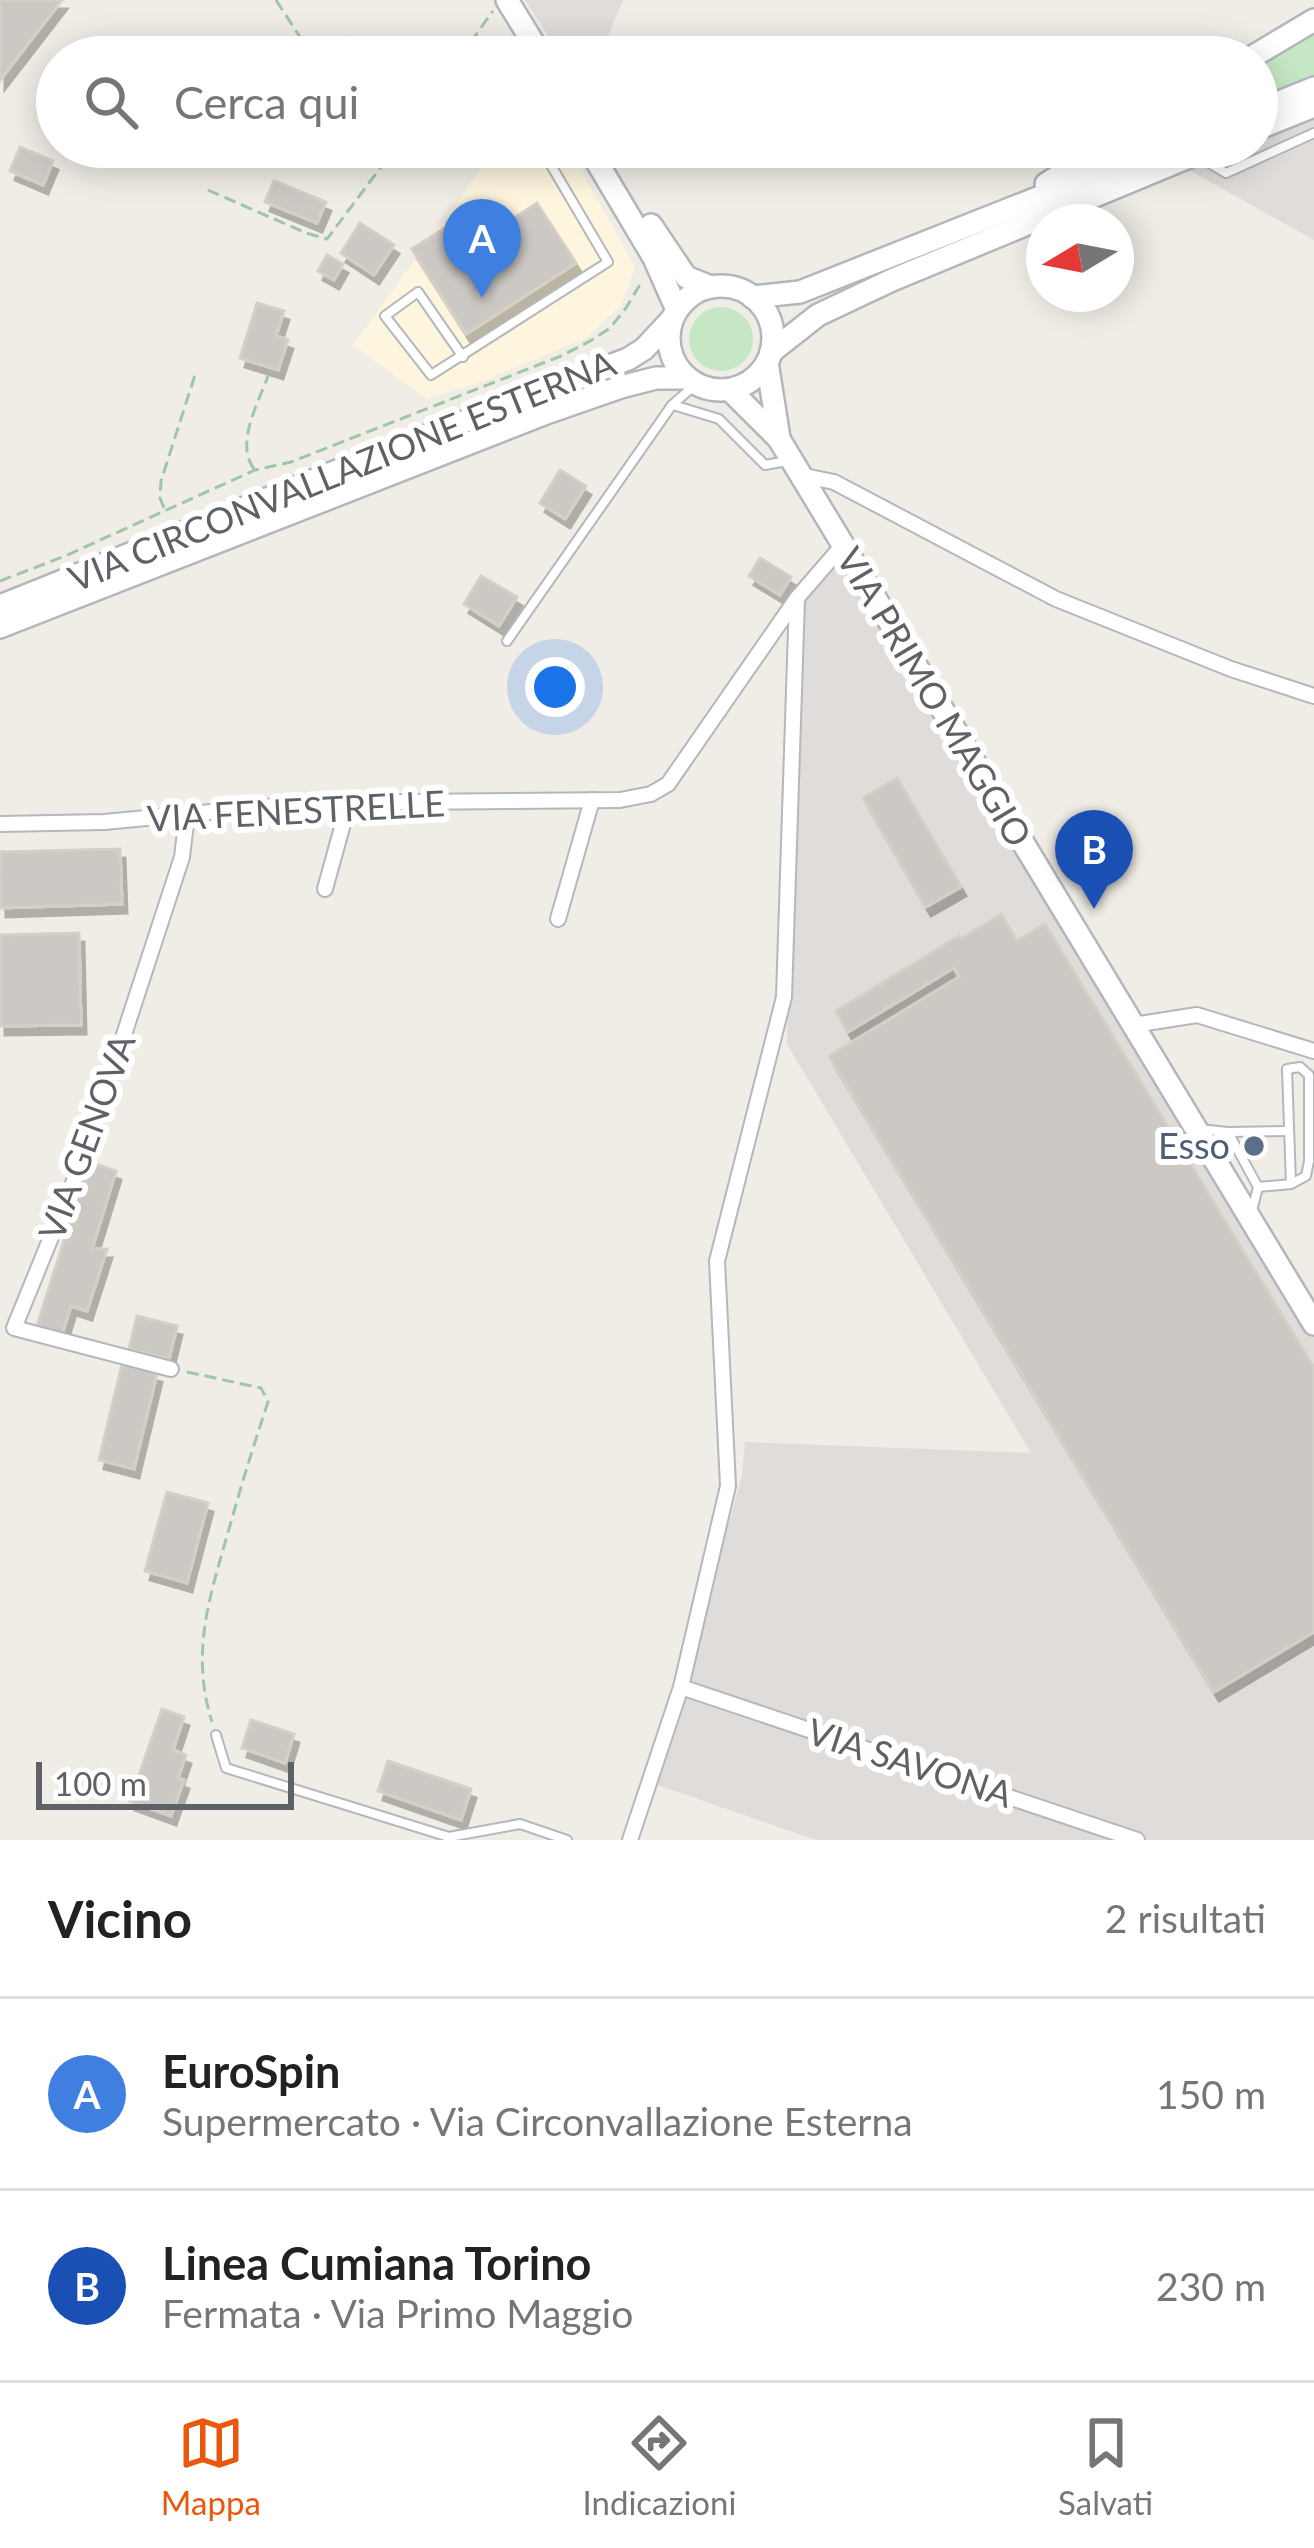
<!DOCTYPE html>
<html lang="it">
<head>
<meta charset="utf-8">
<style>
	:root { --surface:#fff; --page:#f6f6f6; --text:#222; --muted:#767676; --line:#e0e0e0; --accent:#ea580c }
	body { margin:0; font-family:Lato,sans-serif; background:var(--page); color:var(--text) }
	.compass { position:absolute; left:1026px; top:204px; width:108px; height:108px; border-radius:50%; background:var(--surface); box-shadow:0 6px 30px #0003; rotate:260deg }
	.scale { position:absolute; left:36px; bottom:30px; width:258px; box-sizing:border-box; padding-left:12px; border:6px solid #5e6267; border-top:0; font-size:33px; line-height:42px; white-space:nowrap; color:#5e6267; -webkit-text-stroke:9px #fff; paint-order:stroke }
	.you { position:absolute; left:555px; top:687px; width:42px; height:42px; margin:-30px; border:9px solid #fff; border-radius:50%; background:#1a73e8; box-shadow:0 0 0 18px #1a73e833 }
	.badge { display:grid; place-items:center; width:78px; height:78px; border-radius:50%; background:var(--accent); color:#fff; font-size:39px; font-weight:700 }
	.pin { position:absolute; translate:-50% -99px; filter:drop-shadow(0 3px 6px #0008) }
	.pin::after { content:''; position:absolute; top:63px; width:42px; height:36px; background:inherit; clip-path:polygon(0 0,100% 0,50% 100%) }
	.list { margin:0; padding:0; list-style:none }
	h2 { display:flex; justify-content:space-between; align-items:center; height:156px; margin:0; padding:0 48px; font-size:51px }
	h2 small { font-size:39px; font-weight:400; color:var(--muted) }
	.list li { display:grid; grid-template-columns:78px 1fr auto; gap:36px; align-items:center; box-sizing:border-box; height:192px; padding:0 48px; border-top:3px solid var(--line) }
	.list b { display:block; font-size:45px; white-space:nowrap }
	.list p { margin:0; font-size:39px; white-space:nowrap; color:var(--muted) }
	.list em { font-size:39px; font-style:normal; color:var(--muted) }
	.icon { flex:none; width:66px; height:66px; fill:none; stroke:currentColor; stroke-width:2; stroke-linecap:round; stroke-linejoin:round }
	.map { position:relative; flex:none; width:1314px; height:1840px; overflow:hidden }
	.search { position:absolute; background:var(--surface); box-shadow:0 6px 30px #0003; left:36px; right:36px; top:36px; height:132px; display:flex; align-items:center; gap:30px; box-sizing:border-box; padding:0 42px; border-radius:66px; color:var(--muted); font-size:45px }
	.sheet { height:540px; background:var(--surface) }
	nav { display:flex; justify-content:space-around; align-items:center; box-sizing:border-box; height:168px; border-top:3px solid var(--line); background:var(--surface); font-size:33px; color:var(--muted) }
	nav a { display:grid; justify-items:center; gap:6px }
	nav .on { color:var(--accent) }
	.map>svg:first-child { display:block }
	.commercial { fill:#fdf5de }
	.industrial { fill:#dfdcd9 }
	.green { fill:#c6e7c4 }
	.building { fill:#ccc8c4; stroke:#d5cfc5; stroke-width:3; filter:url(#shadow) }
	.lines { fill:none; stroke-linecap:round; stroke-linejoin:round }
	.lane-casing { stroke:#b4b7bb; stroke-width:12 }
	.street-casing { stroke:#b4b7bb; stroke-width:18 }
	.secondary-casing { stroke:#b3b6bb; stroke-width:26 }
	.path { stroke:#9dc7a8; stroke-width:3; stroke-dasharray:12 6; stroke-linecap:butt }
	.lane { stroke:#fff; stroke-width:8 }
	.street { stroke:#fff; stroke-width:14 }
	.secondary { stroke:#fff; stroke-width:21 }
	.service-dot { fill:#5c6f8a; stroke:#fff; stroke-width:4.5 }
	.labels { text-anchor:middle; stroke-width:12; stroke-linejoin:round; paint-order:stroke }
	.street-label { font-size:36px; fill:#5e6267; stroke:#fff }
	.service-label { font-size:36px; fill:#4e5e75; stroke:#fff; text-anchor:end }
</style>
</head>
<body>
<div class="map">
<svg width="1314" height="1840" viewBox="0 0 1314 1840">
	<defs>
		<filter id="shadow"><feDropShadow dx="5" dy="9" stdDeviation="0" flood-color="#0004"/></filter>
	</defs>
	<rect width="100%" height="100%" fill="#f0ede7"/>
	<path class="commercial" d="M 497,147 L 568,147 L 635,267 L 621,305 L 588,337 L 486,380 L 427,399 L 353,345 Z"/>
	<g class="industrial">
		<path d="M 525,0 L 623,0 L 602,50 L 617,57 L 562,57 Z"/>
		<path d="M 1314,118 L 1314,240 L 1187,169 L 1237,147 L 1257,147 L 1257,139 Z"/>
		<path d="M 842,546 L 1314,1324 L 1314,1840 L 816,1840 L 655,1784 L 742,1476 L 745,1442 L 1031,1453 L 787,1044 L 797,598 Z"/>
	</g>
	<g class="green">
		<path d="M 1314,35 L 1314,77 L 1257,100 L 1257,69 Z"/>
		<circle cx="721" cy="339" r="32"/>
	</g>
	<g class="building">
		<path d="M 0,0 L 62,0 L 0,80 Z"/>
		<path d="M 350,37 L 361,52 L 355,57 L 334,57 L 331,52 Z"/>
		<path d="M 20,147 L 53,161 L 43,185 L 10,171 Z"/>
		<path d="M 274,181 L 326,202 L 317,223 L 265,202 Z"/>
		<path d="M 486,202 L 502,226 L 537,203 L 576,263 L 466,334 L 412,249 Z"/>
		<path d="M 360,223 L 394,245 L 374,275 L 341,253 Z"/>
		<path d="M 327,255 L 343,264 L 334,280 L 318,271 Z"/>
		<path d="M 257,303 L 284,311 L 276,336 L 288,340 L 278,370 L 240,358 Z"/>
		<path d="M 560,470 L 586,486 L 565,519 L 540,503 Z"/>
		<path d="M 760,558 L 791,577 L 780,595 L 749,576 Z"/>
		<path d="M 481,576 L 517,597 L 499,626 L 464,604 Z"/>
		<path d="M 897,778 L 961,887 L 926,907 L 863,798 Z"/>
		<path d="M 120,849 L 122,904 L 1,908 L 0,852 Z"/>
		<path d="M 1001,914 L 1017,941 L 1045,924 L 1314,1368 L 1314,1632 L 1214,1692 L 829,1056 L 959,977 L 954,968 L 848,1032 L 836,1011 L 959,936 L 961,939 Z"/>
		<path d="M 79,933 L 81,1025 L 0,1026 L 0,935 Z"/>
		<path d="M 89,1162 L 116,1171 L 92,1249 L 107,1249 L 87,1311 L 71,1306 L 62,1334 L 37,1326 Z"/>
		<path d="M 137,1316 L 177,1326 L 169,1359 L 129,1349 Z"/>
		<path d="M 122,1365 L 157,1373 L 134,1469 L 99,1460 Z"/>
		<path d="M 167,1492 L 208,1503 L 187,1583 L 145,1571 Z"/>
		<path d="M 162,1709 L 184,1717 L 173,1750 L 186,1755 L 178,1778 L 184,1780 L 171,1816 L 130,1801 Z"/>
		<path d="M 251,1720 L 294,1734 L 285,1763 L 242,1748 Z"/>
		<path d="M 388,1761 L 471,1789 L 461,1820 L 378,1791 Z"/>
	</g>
	<g class="lines">
		<g class="lane-casing">
			<g id="lane">
				<path d="M 1201,158 L 1226,173 L 1314,133"/>
				<path d="M 463,357 L 418,292 L 385,316 L 431,375 L 608,262 L 545,155 L 554,147"/>
				<path d="M 673,405 L 719,419 L 765,465 L 787,461"/>
				<path d="M 507,641 L 672,405 L 696,384"/>
				<path d="M 1199,1129 L 1228,1132 L 1258,1187 L 1252,1211"/>
				<path d="M 1230,1132 L 1288,1131"/>
				<path d="M 1258,1187 L 1291,1184 L 1287,1069 L 1300,1067 L 1309,1075 L 1309,1161 L 1306,1176 L 1291,1184"/>
				<path d="M 216,1735 L 226,1768 L 449,1837 L 520,1824 L 567,1840"/>
			</g>
		</g>
		<g class="street-casing">
			<g id="street">
				<path d="M 800,475 L 834,482 L 1056,599 L 1231,669 L 1314,696"/>
				<path d="M 0,824 L 104,822 L 307,803 L 620,800 L 651,794 L 668,784 L 797,598 L 842,546"/>
				<path d="M 325,889 L 349,802"/>
				<path d="M 558,919 L 592,800"/>
				<path d="M 1133,1025 L 1197,1015 L 1314,1051"/>
				<path d="M 171,1369 L 14,1328 L 85,1154 L 182,857 L 187,815"/>
				<path d="M 681,1687 L 1137,1840"/>
				<path d="M 630,1840 L 681,1687 L 728,1486 L 717,1261 L 784,997 L 797,598"/>
			</g>
		</g>
		<g class="secondary-casing">
			<g id="secondary">
				<path d="M 507,0 L 542,57"/>
				<path d="M 1252,57 L 1314,20"/>
				<path d="M 1257,111 L 1314,88"/>
				<path d="M 1257,129 L 1314,106"/>
				<path d="M 588,147 L 654,258 L 677,310"/>
				<path d="M 1046,184 L 1103,147"/>
				<path d="M 651,225 L 686,277 L 711,287"/>
				<circle cx="721" cy="338" r="52"/>
				<path d="M 752,297 L 800,292 L 1166,147"/>
				<path d="M 771,352 L 818,315 L 892,280 L 1213,147"/>
				<path d="M 767,362 L 779,438"/>
				<path d="M 730,390 L 779,439 L 1314,1324"/>
				<path d="M 0,606 L 377,455 L 628,359 L 644,349 L 672,319"/>
				<path d="M 0,627 L 549,412 L 621,387 L 656,378 L 687,378"/>
			</g>
		</g>
		<g class="path">
			<path d="M 276,0 L 313,57"/>
			<path d="M 460,57 L 493,11"/>
			<path d="M 356,147 L 374,155"/>
			<path d="M 371,147 L 382,165"/>
			<path d="M 208,190 L 306,233 L 327,239 L 396,147"/>
			<path d="M 254,469 C 235,443 258,404 268,376"/>
			<path d="M 164,508 L 160,498 L 161,481 L 195,375"/>
			<path d="M 0,581 L 65,556 L 255,470 L 291,462 L 561,356 L 590,341 L 610,328 L 626,308 L 642,281"/>
			<path d="M 187,1372 L 261,1388 L 268,1402 C 254,1444 241,1486 229,1529 C 210,1596 190,1652 212,1722"/>
		</g>
		<use href="#lane" class="lane"/>
		<use href="#street" class="street"/>
		<use href="#secondary" class="secondary"/>
	</g>
	<circle class="service-dot" cx="1254" cy="1146" r="12"/>
	<g class="labels">
		<g class="street-label">
			<text transform="translate(342 471) rotate(-22)" y="13">VIA CIRCONVALLAZIONE ESTERNA</text>
			<text transform="translate(934 697) rotate(59)" y="13">VIA PRIMO MAGGIO</text>
			<text transform="translate(296 811) rotate(-3)" y="13">VIA FENESTRELLE</text>
			<text transform="translate(87 1137) rotate(-70)" y="13">VIA GENOVA</text>
			<text transform="translate(910 1763) rotate(18)" y="13">VIA SAVONA</text>
		</g>
		<g class="service-label">
			<text x="1230" y="1159">Esso</text>
		</g>
	</g>
</svg>
<svg class="compass" viewBox="-18 -18 36 36"><path d="M0-13l5 13h-10z" fill="#e53935"/><path d="M0 13l5-13h-10z" fill="#767676"/></svg>
<div class="scale">100 m</div>
<div class="you"></div>
<div class="pin badge" style="left:482px;top:298px;background:#3f7fe0">A</div>
<div class="pin badge" style="left:1094px;top:909px;background:#1a4fb4">B</div>
<div class="search"><svg class="icon" aria-label="search" viewBox="0 0 24 24"><circle cx="10" cy="10" r="6"/><path d="M15 15l6 6"/></svg>Cerca qui</div>
</div>
<section class="sheet">
<h2>Vicino<small>2 risultati</small></h2>
<ul class="list">
<li><span class="badge" style="background:#3f7fe0">A</span><div><b>EuroSpin</b><p>Supermercato · Via Circonvallazione Esterna</p></div><em>150 m</em></li>
<li><span class="badge" style="background:#1a4fb4">B</span><div><b>Linea Cumiana Torino</b><p>Fermata · Via Primo Maggio</p></div><em>230 m</em></li>
</ul>
</section>
<nav>
<a class="on"><svg class="icon" aria-label="map" viewBox="0 0 24 24"><path d="M3 6l6-2 6 2 6-2v14l-6 2-6-2-6 2zM9 4v14M15 6v14"/></svg>Mappa</a>
<a><svg class="icon" aria-label="directions" viewBox="0 0 24 24"><path d="M12 3l9 9-9 9-9-9zM9 14v-3h6M13 9l2 2-2 2"/></svg>Indicazioni</a>
<a><svg class="icon" aria-label="saved" viewBox="0 0 24 24"><path d="M7 4h10v16l-5-4-5 4z"/></svg>Salvati</a>
</nav>
</body>
</html>
